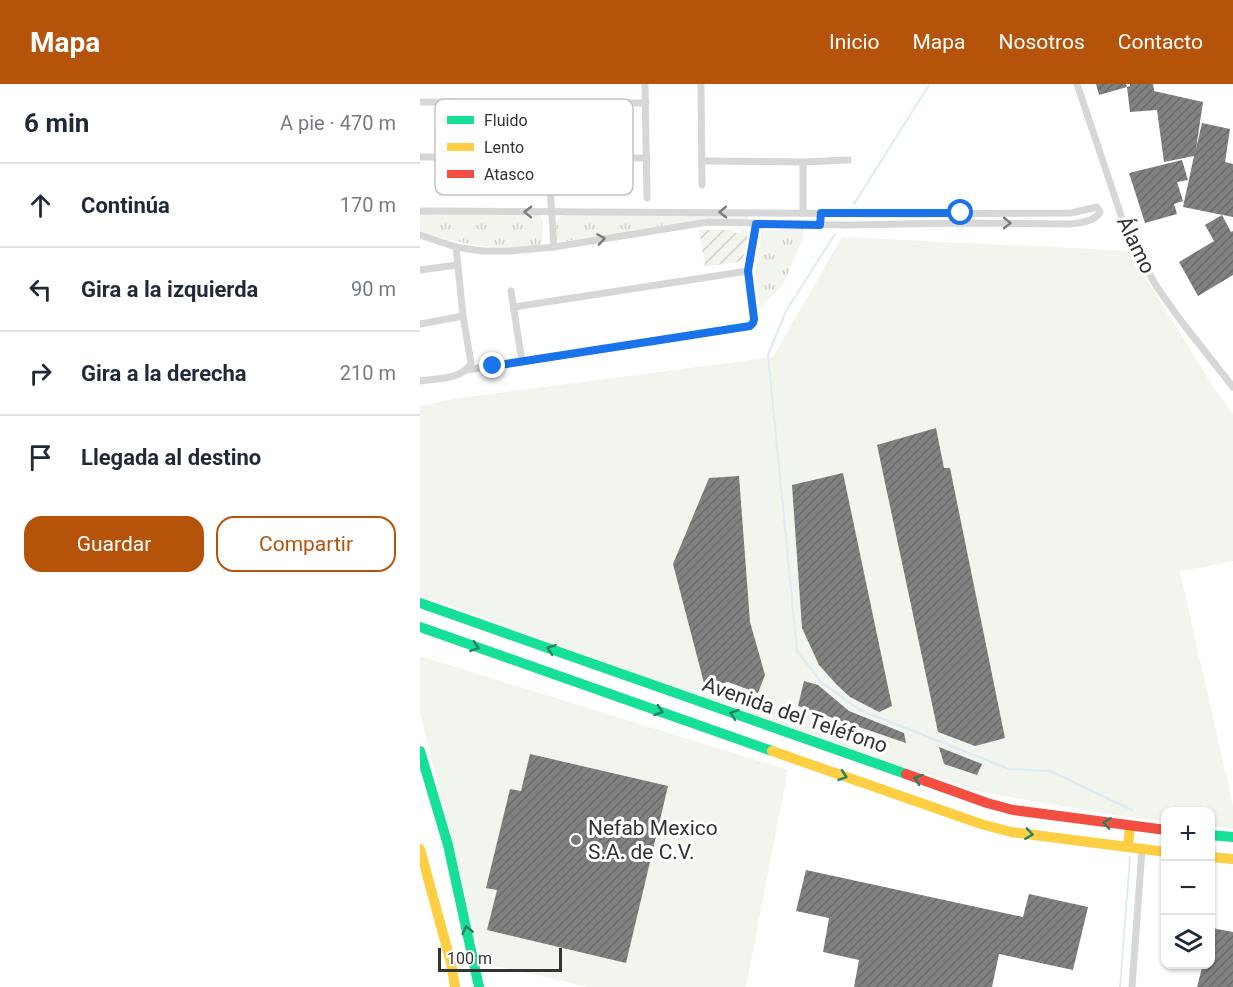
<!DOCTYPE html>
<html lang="es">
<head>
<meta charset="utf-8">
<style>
	:root { --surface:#fff; --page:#f2f2f3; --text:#1f2937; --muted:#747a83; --line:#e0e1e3; --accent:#b45309 }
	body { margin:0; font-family:Roboto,sans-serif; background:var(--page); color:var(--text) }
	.controls { position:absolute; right:18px; bottom:18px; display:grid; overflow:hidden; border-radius:12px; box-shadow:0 2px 4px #0004 }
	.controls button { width:54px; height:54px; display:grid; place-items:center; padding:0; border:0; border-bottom:2px solid var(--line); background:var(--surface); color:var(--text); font:30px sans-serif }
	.scale { position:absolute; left:18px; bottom:15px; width:124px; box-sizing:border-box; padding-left:6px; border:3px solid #333; border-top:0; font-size:16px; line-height:21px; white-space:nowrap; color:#333; -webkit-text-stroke:4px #fff; paint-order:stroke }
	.stop { position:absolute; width:18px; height:18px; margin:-14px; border:4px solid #1a73e8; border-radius:50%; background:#fff }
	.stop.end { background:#1a73e8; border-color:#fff; box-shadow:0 2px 6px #0008 }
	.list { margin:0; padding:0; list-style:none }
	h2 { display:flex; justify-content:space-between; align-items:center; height:78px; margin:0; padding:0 24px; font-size:26px }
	h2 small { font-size:20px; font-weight:400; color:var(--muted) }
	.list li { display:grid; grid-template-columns:39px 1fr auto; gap:18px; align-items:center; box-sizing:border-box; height:84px; padding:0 24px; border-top:2px solid var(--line) }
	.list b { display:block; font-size:22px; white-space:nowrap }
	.list em { font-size:20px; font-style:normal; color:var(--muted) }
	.actions { display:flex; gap:12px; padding:18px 24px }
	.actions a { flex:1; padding:14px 0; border:2px solid var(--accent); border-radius:18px; text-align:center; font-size:21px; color:var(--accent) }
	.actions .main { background:var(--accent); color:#fff }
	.icon { flex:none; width:33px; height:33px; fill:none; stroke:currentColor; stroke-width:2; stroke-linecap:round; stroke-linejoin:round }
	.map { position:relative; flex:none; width:813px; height:903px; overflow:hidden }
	header { display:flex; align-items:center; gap:36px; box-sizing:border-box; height:84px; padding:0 30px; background:var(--accent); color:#fff }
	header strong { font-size:28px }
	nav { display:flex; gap:33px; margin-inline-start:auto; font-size:21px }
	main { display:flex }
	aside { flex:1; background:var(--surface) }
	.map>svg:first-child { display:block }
	.grass { fill:#f1f5ed }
	.park { fill:url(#park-tufts) }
	.garden { fill:url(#garden-furrows) }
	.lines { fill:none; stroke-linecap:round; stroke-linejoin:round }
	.stream { stroke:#ddebf3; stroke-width:2 }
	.building { fill:url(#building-hatch) }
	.street { stroke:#d7d7d7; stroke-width:7 }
	.fast { stroke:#16e098; stroke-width:10 }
	.slow { stroke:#ffcf43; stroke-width:10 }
	.jam { stroke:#f24e42; stroke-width:10 }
	.oneway { stroke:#7d7d7d }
	.oneway2 { stroke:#268160 }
	.route { stroke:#1a73e8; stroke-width:8 }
	.poi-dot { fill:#7a7a7a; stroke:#fff; stroke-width:2 }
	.labels { text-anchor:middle; stroke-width:6; stroke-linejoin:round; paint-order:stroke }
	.street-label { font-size:21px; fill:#333; stroke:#fff }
	.poi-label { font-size:21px; fill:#333; stroke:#fff; text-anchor:start }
	.key { fill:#fff; stroke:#c2c2c2; stroke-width:1.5 }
	.key-label { font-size:16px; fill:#333 }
</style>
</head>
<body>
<header>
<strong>Mapa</strong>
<nav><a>Inicio</a><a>Mapa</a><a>Nosotros</a><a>Contacto</a></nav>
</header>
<main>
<aside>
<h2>6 min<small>A pie · 470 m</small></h2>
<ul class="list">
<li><svg class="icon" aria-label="ahead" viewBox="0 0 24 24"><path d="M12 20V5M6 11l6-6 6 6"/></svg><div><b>Continúa</b></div><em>170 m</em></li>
<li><svg class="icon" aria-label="left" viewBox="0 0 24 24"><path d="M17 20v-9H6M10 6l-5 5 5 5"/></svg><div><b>Gira a la izquierda</b></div><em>90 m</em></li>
<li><svg class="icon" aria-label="right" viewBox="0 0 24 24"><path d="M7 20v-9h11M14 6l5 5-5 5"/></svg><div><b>Gira a la derecha</b></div><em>210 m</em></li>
<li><svg class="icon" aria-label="arrive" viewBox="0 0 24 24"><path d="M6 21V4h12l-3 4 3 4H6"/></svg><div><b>Llegada al destino</b></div></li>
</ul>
<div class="actions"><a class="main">Guardar</a><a>Compartir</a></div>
</aside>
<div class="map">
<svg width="813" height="903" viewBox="0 0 813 903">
	<defs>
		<pattern id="park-tufts" width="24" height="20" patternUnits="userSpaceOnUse" patternTransform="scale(1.5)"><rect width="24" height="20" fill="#f1f5ed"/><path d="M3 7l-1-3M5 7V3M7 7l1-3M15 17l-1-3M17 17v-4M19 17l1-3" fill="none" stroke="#cfd2cc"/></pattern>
		<pattern id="garden-furrows" width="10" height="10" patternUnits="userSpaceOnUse" patternTransform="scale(1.5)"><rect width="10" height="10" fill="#f1f5ed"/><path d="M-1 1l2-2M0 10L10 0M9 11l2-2" fill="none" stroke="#cfd2cc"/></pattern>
		<pattern id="building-hatch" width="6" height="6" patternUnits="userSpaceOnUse" patternTransform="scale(1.5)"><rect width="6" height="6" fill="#818181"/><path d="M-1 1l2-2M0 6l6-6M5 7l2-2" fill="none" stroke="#6a6a6a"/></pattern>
	</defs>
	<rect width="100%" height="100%" fill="#fff"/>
	<g class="grass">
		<path d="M 422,153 L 714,167 L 721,187 L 796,307 L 813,330 L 813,477 L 760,488 L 813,722 L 813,745 L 791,742 L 790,728 L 746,728 L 745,737 L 700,732 L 561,708 L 359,642 L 0,511 L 0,322 L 33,315 L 353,273 Z"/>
		<path d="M 0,572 L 368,686 L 326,903 L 169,903 L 63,879 L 0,629 Z"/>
	</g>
	<g class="park">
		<path d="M 0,130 L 120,131 L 123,137 L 122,159 L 119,162 C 77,166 39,161 0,147 Z"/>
		<path d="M 147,131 L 328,131 L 328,136 L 285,135 L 141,158 L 137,154 L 135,140 L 141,132 Z"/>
		<path d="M 383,144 L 383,154 L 363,201 L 340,224 L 335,194 L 342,147 Z"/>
	</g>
	<path class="garden" d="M 322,145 L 327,146 L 328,149 L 323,175 L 317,178 L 285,183 L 279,146 L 312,146 L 313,149 L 321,149 Z"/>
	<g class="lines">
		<g class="stream">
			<path d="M 434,120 L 509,1"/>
			<path d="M 415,150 L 366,227 L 348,271 L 377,567 L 401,598 L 440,626 L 589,685 L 630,687 L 712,726"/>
			<path d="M 700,903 L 710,773"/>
		</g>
	</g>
	<g class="building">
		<path d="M 676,0 L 706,0 L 707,3 L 710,2 L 710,0 L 733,0 L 734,7 L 783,18 L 776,65 L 782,39 L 810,45 L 805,78 L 813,80 L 813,133 L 763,123 L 774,72 L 744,78 L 737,26 L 710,28 L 707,3 L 679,11 Z"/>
		<path d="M 762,76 L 768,96 L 757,98 L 763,117 L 754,120 L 757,130 L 725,139 L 709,89 Z"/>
		<path d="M 802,131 L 811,148 L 813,147 L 813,191 L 778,212 L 759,178 L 794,157 L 785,141 Z"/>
		<path d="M 516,344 L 524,384 L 530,384 L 585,654 L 555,662 L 518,648 L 457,361 Z"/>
		<path d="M 423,389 L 472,622 L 459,628 L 430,613 L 417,601 L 399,581 L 382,544 L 372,401 Z"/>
		<path d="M 319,392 L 330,538 L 345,591 L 338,609 L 308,598 L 285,603 L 253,480 L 289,394 Z"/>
		<path d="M 384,597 L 398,601 L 429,627 L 484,649 L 486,659 L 378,622 Z"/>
		<path d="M 519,663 L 562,680 L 557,691 L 524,680 Z"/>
		<path d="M 110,670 L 248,702 L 206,879 L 67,846 L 77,806 L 66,804 L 90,705 L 101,707 Z"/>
		<path d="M 386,786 L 603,833 L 609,810 L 668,823 L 653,886 L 579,870 L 572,903 L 434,903 L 439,876 L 403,868 L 409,834 L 376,827 Z"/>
		<path d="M 792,844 L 813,848 L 813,903 L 777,903 L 783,880 L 790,880 Z"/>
	</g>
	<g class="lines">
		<g class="street">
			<path d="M 225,0 L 227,114"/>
			<path d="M 281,0 L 282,101"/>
			<path d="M 657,0 L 709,155 L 737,203 L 761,237 L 813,303"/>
			<path d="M 0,18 L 226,19"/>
			<path d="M 0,73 L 227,74"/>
			<path d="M 128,74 L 134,163"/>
			<path d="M 282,77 L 383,78 L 428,76"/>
			<path d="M 383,78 L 383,129"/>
			<path d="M 0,127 L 493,130 L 651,129 L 677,123 L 680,128 C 676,137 661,139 651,140 L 541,139 L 424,141 L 288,138 L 134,163 L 90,167 L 62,167 L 36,163 L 0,151"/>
			<path d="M 0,186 L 37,181"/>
			<path d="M 91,207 L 102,278"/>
			<path d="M 94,223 L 328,187"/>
			<path d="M 0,240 L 43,232"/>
			<path d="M 73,282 L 330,242 L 333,239 L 334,235 L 328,187 L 336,140"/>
			<path d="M 47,286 L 70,282"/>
			<path d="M 0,297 C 17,294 42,296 51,279 L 43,232 L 36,163"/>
			<path d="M 712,903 L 722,765"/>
		</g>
		<g class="fast">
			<path d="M 0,519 L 486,690"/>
			<path d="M 0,543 L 352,667"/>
			<path d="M 0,667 L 28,761 L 59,903"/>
			<path d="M 790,751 L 813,753"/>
		</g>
		<g class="slow">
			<path d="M 352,667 L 561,740 L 591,748 L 746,768"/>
			<path d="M 708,763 L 710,742"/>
			<path d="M 0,765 L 31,879 L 35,903"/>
			<path d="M 790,773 L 813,775"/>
		</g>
		<path class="jam" d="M 486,690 L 567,719 L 593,726 L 746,746"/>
	</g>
	<defs><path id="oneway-chevron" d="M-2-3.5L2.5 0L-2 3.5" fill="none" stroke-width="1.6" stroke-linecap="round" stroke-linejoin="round" transform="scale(1.5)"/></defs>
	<g class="oneway">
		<use href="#oneway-chevron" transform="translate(108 128) rotate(-179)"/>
		<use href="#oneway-chevron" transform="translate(303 128) rotate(179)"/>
		<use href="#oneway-chevron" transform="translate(587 139) rotate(1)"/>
		<use href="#oneway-chevron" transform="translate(181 155) rotate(-9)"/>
	</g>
	<g class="oneway2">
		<use href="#oneway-chevron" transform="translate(55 563) rotate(19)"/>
		<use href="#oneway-chevron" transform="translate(131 565) rotate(-161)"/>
		<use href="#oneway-chevron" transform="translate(239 627) rotate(19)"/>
		<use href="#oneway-chevron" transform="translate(314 630) rotate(-161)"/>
		<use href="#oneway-chevron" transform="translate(423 692) rotate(19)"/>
		<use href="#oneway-chevron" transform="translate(498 695) rotate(-161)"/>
		<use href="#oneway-chevron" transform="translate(687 739) rotate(-172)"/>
		<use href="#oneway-chevron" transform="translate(609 750) rotate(8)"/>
		<use href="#oneway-chevron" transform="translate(47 846) rotate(-103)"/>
	</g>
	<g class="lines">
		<path class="route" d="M 73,282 L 330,242 L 333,239 L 334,235 L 328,187 L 336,140 L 400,141 L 401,129 L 541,129"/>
	</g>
	<circle class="poi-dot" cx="156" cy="756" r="6"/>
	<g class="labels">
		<g class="street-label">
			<text transform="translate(716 161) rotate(64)" y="7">Álamo</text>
			<text transform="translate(375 631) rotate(19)" y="7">Avenida del Teléfono</text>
		</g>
		<g class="poi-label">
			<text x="168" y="751">Nefab Mexico<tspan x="168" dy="24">S.A. de C.V.</tspan></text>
		</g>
	</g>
	<rect x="15" y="15" width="198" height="96" rx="9" class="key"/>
	<rect x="27" y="32" width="27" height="8" fill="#16e098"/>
	<rect x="27" y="59" width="27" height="8" fill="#ffcf43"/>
	<rect x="27" y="86" width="27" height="8" fill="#f24e42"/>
	<g class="key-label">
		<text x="64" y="42">Fluido</text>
		<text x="64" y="69">Lento</text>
		<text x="64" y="96">Atasco</text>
	</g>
</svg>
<div class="controls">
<button>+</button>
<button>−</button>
<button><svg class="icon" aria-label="layers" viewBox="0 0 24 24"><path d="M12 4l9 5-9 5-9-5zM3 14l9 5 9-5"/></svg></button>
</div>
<div class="scale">100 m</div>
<div class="stop" style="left:541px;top:129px"></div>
<div class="stop end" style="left:73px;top:282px"></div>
</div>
</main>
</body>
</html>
